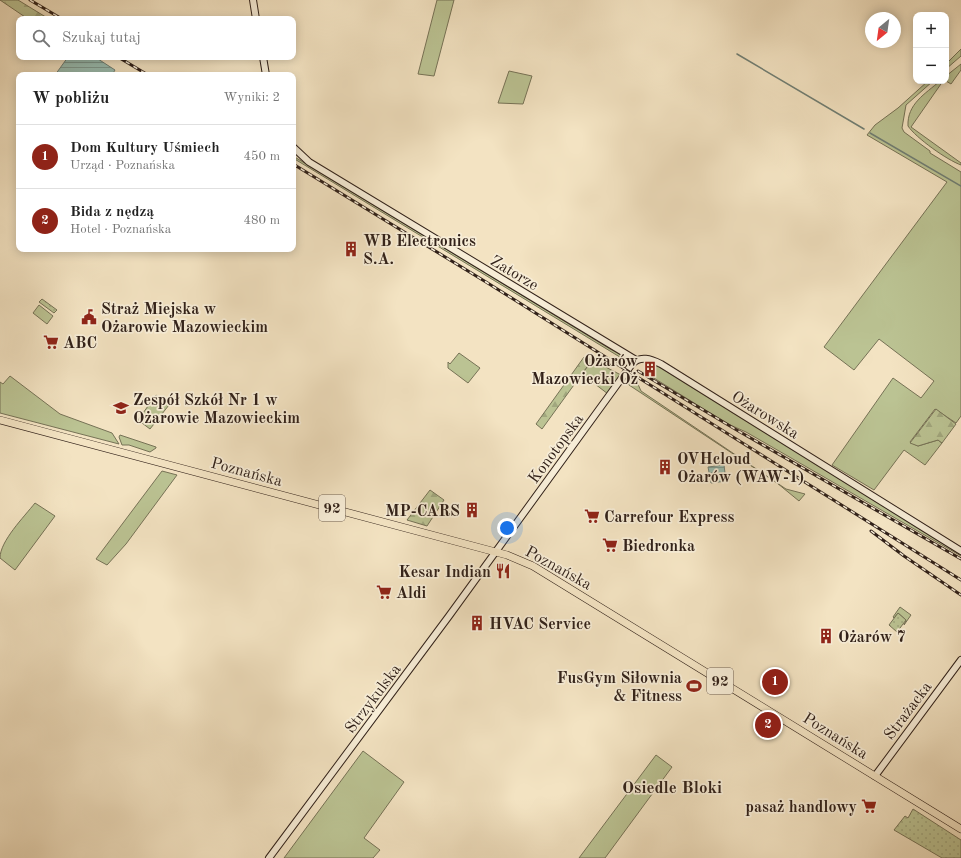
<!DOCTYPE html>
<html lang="pl">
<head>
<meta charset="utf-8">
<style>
	:root { --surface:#fff; --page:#f2f2f2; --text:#222; --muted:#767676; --line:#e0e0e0; --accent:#8f2418 }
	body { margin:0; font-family:"Old Standard TT",serif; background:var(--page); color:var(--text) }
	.controls { position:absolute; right:12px; top:12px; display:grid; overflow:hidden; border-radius:8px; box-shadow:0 2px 10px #0003 }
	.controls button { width:36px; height:36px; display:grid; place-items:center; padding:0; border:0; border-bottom:1px solid var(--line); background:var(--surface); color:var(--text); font:20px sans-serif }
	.compass { position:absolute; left:865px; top:12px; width:36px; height:36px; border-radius:50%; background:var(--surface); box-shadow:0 2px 10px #0003; rotate:209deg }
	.you { position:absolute; left:507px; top:528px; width:14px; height:14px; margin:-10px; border:3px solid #fff; border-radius:50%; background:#1a73e8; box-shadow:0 0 0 6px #1a73e833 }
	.badge { display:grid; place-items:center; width:26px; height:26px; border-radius:50%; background:var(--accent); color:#fff; font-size:13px; font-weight:700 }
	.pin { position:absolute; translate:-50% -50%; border:2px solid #fff; box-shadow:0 1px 4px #0006 }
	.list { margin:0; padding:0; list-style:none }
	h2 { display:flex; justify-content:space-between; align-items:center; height:52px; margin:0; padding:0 16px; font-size:17px }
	h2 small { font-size:13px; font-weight:400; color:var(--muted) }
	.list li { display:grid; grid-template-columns:26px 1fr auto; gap:12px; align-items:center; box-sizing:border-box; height:64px; padding:0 16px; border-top:1px solid var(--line) }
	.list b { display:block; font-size:15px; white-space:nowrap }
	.list p { margin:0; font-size:13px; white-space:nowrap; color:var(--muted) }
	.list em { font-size:13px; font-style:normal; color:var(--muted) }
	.icon { flex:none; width:22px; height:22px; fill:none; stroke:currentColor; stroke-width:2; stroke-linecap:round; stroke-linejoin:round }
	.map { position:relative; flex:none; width:961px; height:858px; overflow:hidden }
	.search { position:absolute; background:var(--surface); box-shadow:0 2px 10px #0003; left:16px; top:16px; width:280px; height:44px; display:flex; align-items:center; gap:10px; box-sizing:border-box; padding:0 14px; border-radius:8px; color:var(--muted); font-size:15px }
	.panel { position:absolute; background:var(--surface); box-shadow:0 2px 10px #0003; left:16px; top:72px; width:280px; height:180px; border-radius:8px }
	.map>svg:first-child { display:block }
	.grass { fill:#bbc393; stroke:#767256 }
	.forest { fill:url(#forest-firs); stroke:#767256 }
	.park { fill:url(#park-dots); stroke:#767256 }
	.water { fill:url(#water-rules); stroke:#717f74 }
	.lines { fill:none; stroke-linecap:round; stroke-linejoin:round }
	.stream { stroke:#717f74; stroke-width:1.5 }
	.secondary-casing { stroke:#312119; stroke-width:8 }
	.primary-casing { stroke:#312119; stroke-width:8 }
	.secondary { stroke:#f7edd7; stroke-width:6 }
	.primary { stroke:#f3e3c2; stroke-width:7 }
	.rail-casing { stroke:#312119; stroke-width:3 }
	.rail { stroke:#f7edd7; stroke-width:1.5; stroke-dasharray:4.5; stroke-linecap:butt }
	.labels { text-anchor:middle; stroke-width:3.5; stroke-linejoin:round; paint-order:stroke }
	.shield { fill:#f7edd7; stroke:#6c5e52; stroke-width:1 }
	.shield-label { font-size:15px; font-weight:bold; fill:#312119 }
	.poi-label { font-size:16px; font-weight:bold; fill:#312119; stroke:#f7edd7; text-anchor:start }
	.street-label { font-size:16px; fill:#312119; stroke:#f7edd7 }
	.neighbourhood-label { font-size:17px; font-weight:bold; fill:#312119; stroke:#f7edd7 }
</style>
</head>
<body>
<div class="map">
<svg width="961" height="858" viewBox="0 0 961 858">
	<defs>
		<pattern id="forest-firs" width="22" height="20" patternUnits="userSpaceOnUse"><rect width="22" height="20" fill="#bbc393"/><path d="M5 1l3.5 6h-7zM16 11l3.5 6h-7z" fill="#a1a77e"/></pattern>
		<pattern id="park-dots" width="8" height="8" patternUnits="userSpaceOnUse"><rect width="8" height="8" fill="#bbc393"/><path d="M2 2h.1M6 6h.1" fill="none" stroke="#a1a77e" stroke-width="1.8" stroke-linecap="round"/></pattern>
		<pattern id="water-rules" width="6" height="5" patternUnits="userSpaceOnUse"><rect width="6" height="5" fill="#9bbeb1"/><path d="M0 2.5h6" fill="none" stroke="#7f9a8f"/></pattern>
	</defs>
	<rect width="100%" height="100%" fill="#f3e3c2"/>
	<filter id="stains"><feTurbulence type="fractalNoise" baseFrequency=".005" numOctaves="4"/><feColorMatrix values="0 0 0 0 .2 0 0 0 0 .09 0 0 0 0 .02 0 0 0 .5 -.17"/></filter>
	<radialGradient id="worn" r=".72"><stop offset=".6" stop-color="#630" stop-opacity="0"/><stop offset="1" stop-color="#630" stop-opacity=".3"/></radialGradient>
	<g class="grass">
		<path d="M 437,0 L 454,0 L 434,76 L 418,74 Z"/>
		<path d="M 961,49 L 961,56 L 946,69 L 946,64 Z"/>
		<path d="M 961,64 L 961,70 L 951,84 L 946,81 L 946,76 Z"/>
		<path d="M 509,71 L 532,76 L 523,104 L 498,103 Z"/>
		<path d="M 928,81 L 933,81 L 906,105 L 902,128 L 904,132 L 930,151 L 930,153 L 961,172 L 961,416 L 956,423 L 935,409 L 910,442 L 918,446 L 938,440 L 942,443 L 925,465 L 904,450 L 874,490 L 832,465 L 893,378 L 921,398 L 934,381 L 879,339 L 854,370 L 824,347 L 947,182 L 867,135 L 875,125 L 898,108 Z"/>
		<path d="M 940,81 L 943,81 L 911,127 L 961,163 L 961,165 C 947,160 916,138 908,126 C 907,104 925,94 940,81 Z"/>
		<path d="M 293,156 L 610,349 L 628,358 L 628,362 L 293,158 Z"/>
		<path d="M 39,305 L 53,316 L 47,324 L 33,313 Z"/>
		<path d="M 459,353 L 480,368 L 468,383 L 448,368 L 448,362 L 450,364 Z"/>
		<path d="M 592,360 L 621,375 L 608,394 L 582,374 Z"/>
		<path d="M 645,362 L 664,369 L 961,554 L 961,556 L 746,432 L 728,424 L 649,375 L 654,367 Z"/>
		<path d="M 10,376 L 60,414 L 112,433 L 119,444 L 0,413 L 0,382 L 3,384 Z"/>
		<path d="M 629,376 L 637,382 L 641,391 L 786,489 L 805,494 L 799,501 L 777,483 L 629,385 L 627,380 Z"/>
		<path d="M 156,395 L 169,405 L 150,429 L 138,420 Z"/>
		<path d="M 120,435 L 156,447 L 156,448 L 150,452 L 129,445 L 122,445 L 119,437 Z"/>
		<path d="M 162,471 L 177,475 L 126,544 L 107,565 L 96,559 Z"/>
		<path d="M 35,503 L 55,516 L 15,570 L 0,558 C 0,541 24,517 35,503 Z"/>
		<path d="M 900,607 L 911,615 L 904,625 L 906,620 L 898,613 L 894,618 L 893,617 Z"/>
		<path d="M 363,751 L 404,782 L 364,838 L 380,850 L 373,858 L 284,858 Z"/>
		<path d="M 656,755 L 672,767 L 605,858 L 579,858 Z"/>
	</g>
	<g class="forest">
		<path d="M 0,0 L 18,0 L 49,19 L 28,19 Z"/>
		<path d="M 584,357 L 592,360 L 542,429 L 536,424 Z"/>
		<path d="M 936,409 L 956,424 L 942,443 L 938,440 L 918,446 L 910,443 Z"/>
		<path d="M 430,490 L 444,500 L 427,526 L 407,520 Z"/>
	</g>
	<g class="park">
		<path d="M 42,299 L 57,310 L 54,313 L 39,302 Z"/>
		<path d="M 898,613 L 906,620 L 897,632 L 889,625 Z"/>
		<path d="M 913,809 L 961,840 L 961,858 L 942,858 L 894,830 L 905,816 L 908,818 Z"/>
	</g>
	<g class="water">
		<path d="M 68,57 L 95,57 L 115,70 L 112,75 L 55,75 Z"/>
		<path d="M 724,465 L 726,481 L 711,483 L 708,467 Z"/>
	</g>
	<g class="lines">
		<g class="stream">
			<path d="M 737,54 L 864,129"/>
			<path d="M 870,133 L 961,186"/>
		</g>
		<g class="secondary-casing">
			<g id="secondary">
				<path d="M 253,0 L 256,19"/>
				<path d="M 263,57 L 266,75"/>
				<path d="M 293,147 L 309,162 L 636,360"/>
				<path d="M 875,776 L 961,660"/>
				<path d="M 269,858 L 449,616 L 632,364 C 640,355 651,359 661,364 L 961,551"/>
			</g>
		</g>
		<g class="primary-casing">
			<path id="primary" d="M 0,420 L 507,555 L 533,566 L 961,829"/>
		</g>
		<use href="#secondary" class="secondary"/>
		<use href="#primary" class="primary"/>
		<g class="rail-casing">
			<g id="rail">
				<path d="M 30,0 L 62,19"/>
				<path d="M 118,57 L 148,75"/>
				<path d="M 293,164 L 486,282 L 961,580"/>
				<path d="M 638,371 L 735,429 L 961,559"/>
				<path d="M 871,531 L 904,556 L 961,595"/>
			</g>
		</g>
		<use href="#rail" class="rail"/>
	</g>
	<defs>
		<g id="building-bare" transform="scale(1.2)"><path d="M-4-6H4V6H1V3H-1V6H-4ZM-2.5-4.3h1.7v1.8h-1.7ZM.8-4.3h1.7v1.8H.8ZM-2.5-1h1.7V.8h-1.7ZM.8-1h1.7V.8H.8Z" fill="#8f2418" stroke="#f7edd7" stroke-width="2.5" paint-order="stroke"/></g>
		<g id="civic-bare" transform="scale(1.2)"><path d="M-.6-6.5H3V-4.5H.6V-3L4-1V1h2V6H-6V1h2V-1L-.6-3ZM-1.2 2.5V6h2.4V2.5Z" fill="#8f2418" stroke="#f7edd7" stroke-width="2.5" paint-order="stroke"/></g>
		<g id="supermarket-bare" transform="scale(1.2)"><path d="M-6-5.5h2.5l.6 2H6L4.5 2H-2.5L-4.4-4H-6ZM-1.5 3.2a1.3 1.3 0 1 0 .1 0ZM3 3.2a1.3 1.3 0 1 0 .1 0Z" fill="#8f2418" stroke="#f7edd7" stroke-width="2.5" paint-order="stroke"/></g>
		<g id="school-bare" transform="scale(1.2)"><path d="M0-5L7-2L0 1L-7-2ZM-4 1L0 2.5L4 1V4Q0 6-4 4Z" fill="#8f2418" stroke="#f7edd7" stroke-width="2.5" paint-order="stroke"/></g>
		<g id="restaurant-bare" transform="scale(1.2)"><path d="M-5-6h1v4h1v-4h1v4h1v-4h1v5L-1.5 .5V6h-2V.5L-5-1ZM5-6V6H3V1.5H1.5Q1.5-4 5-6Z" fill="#8f2418" stroke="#f7edd7" stroke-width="2.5" paint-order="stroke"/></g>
		<g id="stadium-bare" transform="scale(1.2)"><path d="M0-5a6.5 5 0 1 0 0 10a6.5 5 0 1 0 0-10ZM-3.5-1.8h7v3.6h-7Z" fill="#8f2418" stroke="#f7edd7" stroke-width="2.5" paint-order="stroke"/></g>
	</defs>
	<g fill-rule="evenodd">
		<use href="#building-bare" x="351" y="249"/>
		<use href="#civic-bare" x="89" y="317"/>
		<use href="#supermarket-bare" x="51" y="342"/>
		<use href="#building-bare" x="650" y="369"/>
		<use href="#school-bare" x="121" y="408"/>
		<use href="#building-bare" x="665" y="467"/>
		<use href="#building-bare" x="472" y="510"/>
		<use href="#supermarket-bare" x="592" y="516"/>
		<use href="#supermarket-bare" x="610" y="545"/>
		<use href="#restaurant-bare" x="503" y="571"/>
		<use href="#supermarket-bare" x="384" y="592"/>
		<use href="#building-bare" x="477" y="623"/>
		<use href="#building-bare" x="826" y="636"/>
		<use href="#stadium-bare" x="694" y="686"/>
		<use href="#supermarket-bare" x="869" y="806"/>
	</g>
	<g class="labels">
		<g class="shield">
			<rect x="319" y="495" width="26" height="26" rx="3"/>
			<rect x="707" y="668" width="26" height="26" rx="3"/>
		</g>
		<g class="shield-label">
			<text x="332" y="513">92</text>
			<text x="720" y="686">92</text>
		</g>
		<g class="poi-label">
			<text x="363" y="246">WB Electronics<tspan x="363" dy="18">S.A.</tspan></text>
			<text x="101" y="314">Straż Miejska w<tspan x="101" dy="18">Ożarowie Mazowieckim</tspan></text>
			<text x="63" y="348">ABC</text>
			<text x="638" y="366" text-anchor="end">Ożarów<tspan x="638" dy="18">Mazowiecki Oż</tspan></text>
			<text x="133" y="405">Zespół Szkół Nr 1 w<tspan x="133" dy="18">Ożarowie Mazowieckim</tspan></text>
			<text x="677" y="464">OVHcloud<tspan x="677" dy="18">Ożarów (WAW-1)</tspan></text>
			<text x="460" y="516" text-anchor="end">MP-CARS</text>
			<text x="604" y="522">Carrefour Express</text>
			<text x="622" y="551">Biedronka</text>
			<text x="491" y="577" text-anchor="end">Kesar Indian</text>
			<text x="396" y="598">Aldi</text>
			<text x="489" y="629">HVAC Service</text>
			<text x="838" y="642">Ożarów 7</text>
			<text x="682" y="683" text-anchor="end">FusGym Siłownia<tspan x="682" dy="18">&amp; Fitness</tspan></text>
			<text x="857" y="812" text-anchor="end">pasaż handlowy</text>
		</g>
		<g class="street-label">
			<text transform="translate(515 272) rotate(31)" y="6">Zatorze</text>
			<text transform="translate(766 414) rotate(32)" y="6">Ożarowska</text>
			<text transform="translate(555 448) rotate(-54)" y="6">Konotopska</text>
			<text transform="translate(247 471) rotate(15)" y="6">Poznańska</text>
			<text transform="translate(559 567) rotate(29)" y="6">Poznańska</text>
			<text transform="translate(372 698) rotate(-53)" y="6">Strzykulska</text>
			<text transform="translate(907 710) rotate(-53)" y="6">Strażacka</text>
			<text transform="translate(836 735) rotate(32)" y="6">Poznańska</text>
		</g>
		<g class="neighbourhood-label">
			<text x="672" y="793">Osiedle Bloki</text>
		</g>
	</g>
	<rect width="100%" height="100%" filter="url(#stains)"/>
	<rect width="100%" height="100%" fill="url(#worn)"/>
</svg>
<div class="controls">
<button>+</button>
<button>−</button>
</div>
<svg class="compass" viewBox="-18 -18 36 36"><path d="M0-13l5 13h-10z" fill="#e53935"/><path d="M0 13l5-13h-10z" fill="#767676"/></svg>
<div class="you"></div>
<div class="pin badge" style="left:775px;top:682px">1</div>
<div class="pin badge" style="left:768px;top:725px">2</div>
<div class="search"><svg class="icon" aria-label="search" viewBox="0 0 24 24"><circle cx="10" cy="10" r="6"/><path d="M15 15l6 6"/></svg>Szukaj tutaj</div>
<section class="panel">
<h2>W pobliżu<small>Wyniki: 2</small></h2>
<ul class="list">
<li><span class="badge">1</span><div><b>Dom Kultury Uśmiech</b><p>Urząd · Poznańska</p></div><em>450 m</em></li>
<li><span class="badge">2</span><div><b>Bida z nędzą</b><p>Hotel · Poznańska</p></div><em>480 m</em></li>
</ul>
</section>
</div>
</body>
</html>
